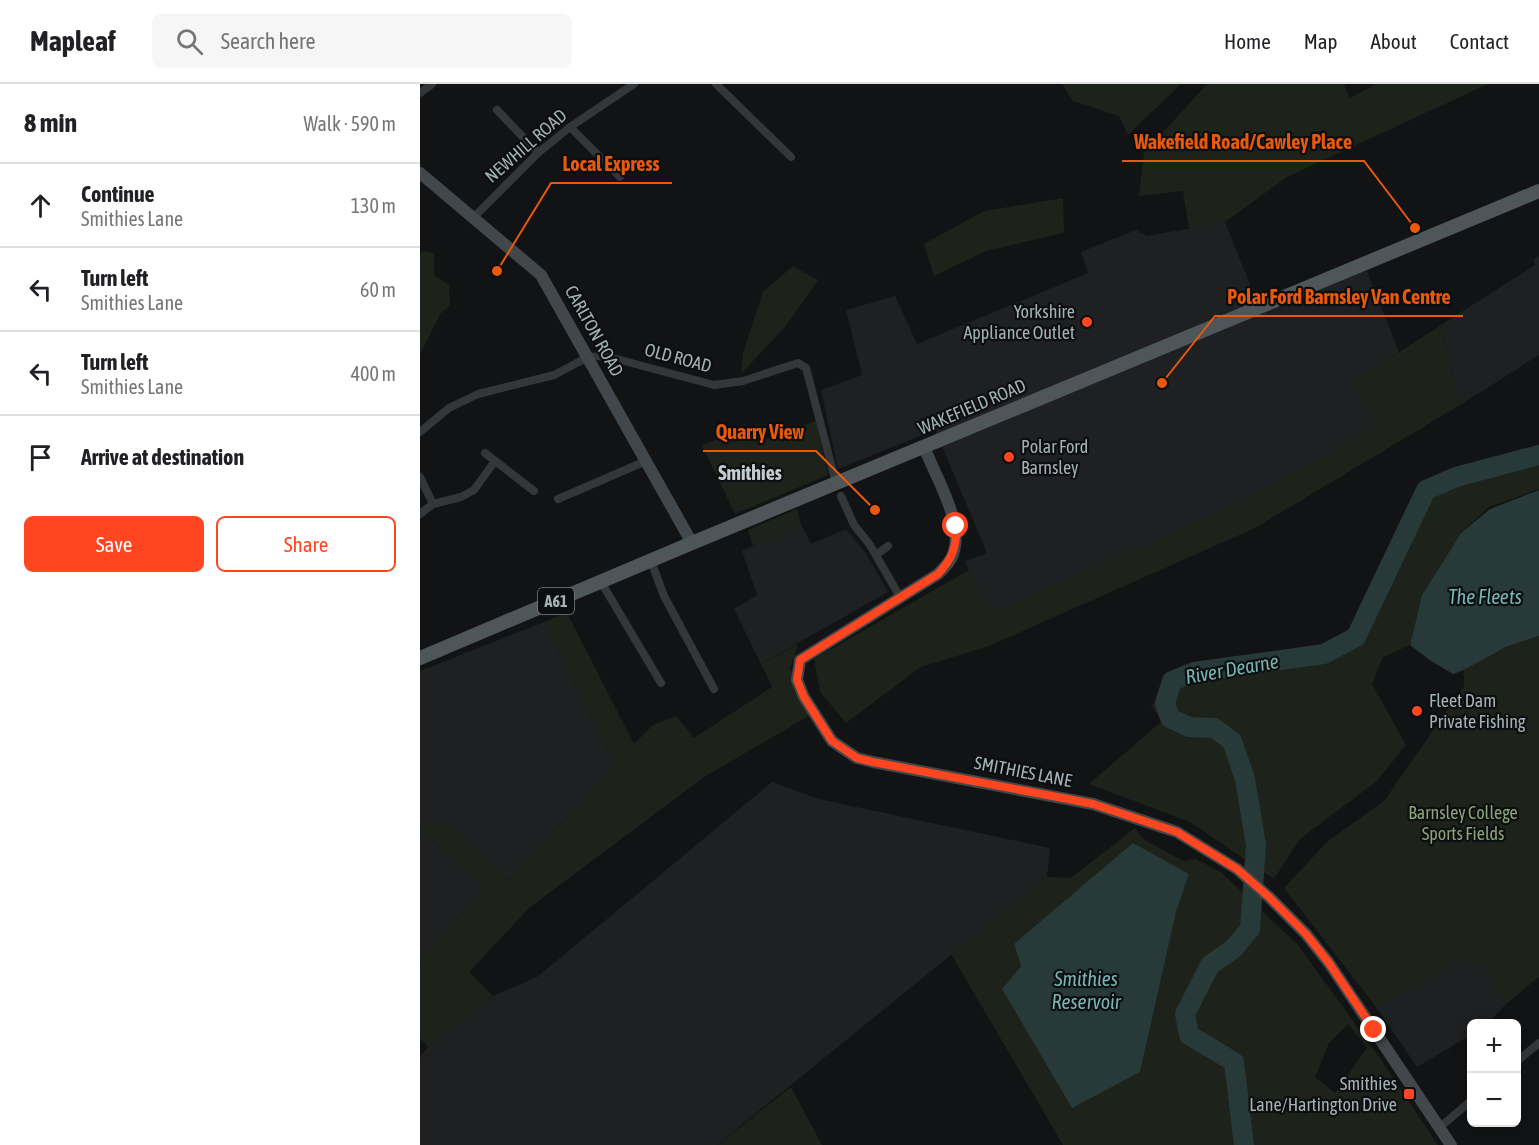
<!DOCTYPE html>
<html lang="en">
<head>
<meta charset="utf-8">
<style>
	:root { --surface:#fff; --page:#f6f6f6; --text:#202124; --muted:#757577; --line:#e0e0e0; --accent:#ff4620 }
	body { margin:0; font-family:"Asap Condensed",sans-serif; background:var(--page); color:var(--text) }
	.controls { position:absolute; right:18px; bottom:18px; display:grid; overflow:hidden; border-radius:9px; box-shadow:0 3px 15px #0003 }
	.controls button { width:54px; height:54px; display:grid; place-items:center; padding:0; border:0; border-bottom:2px solid var(--line); background:var(--surface); color:var(--text); font:30px sans-serif }
	.stop { position:absolute; width:18px; height:18px; margin:-14px; border:4px solid #ff4620; border-radius:50%; background:#fff }
	.stop.end { background:#ff4620; border-color:#fff; box-shadow:0 2px 6px #0008 }
	.list { margin:0; padding:0; list-style:none }
	h2 { display:flex; justify-content:space-between; align-items:center; height:78px; margin:0; padding:0 24px; font-size:26px }
	h2 small { font-size:20px; font-weight:400; color:var(--muted) }
	.list li { display:grid; grid-template-columns:39px 1fr auto; gap:18px; align-items:center; box-sizing:border-box; height:84px; padding:0 24px; border-top:2px solid var(--line) }
	.list b { display:block; font-size:22px; white-space:nowrap }
	.list p { margin:0; font-size:20px; white-space:nowrap; color:var(--muted) }
	.list em { font-size:20px; font-style:normal; color:var(--muted) }
	.actions { display:flex; gap:12px; padding:18px 24px }
	.actions a { flex:1; padding:14px 0; border:2px solid var(--accent); border-radius:9px; text-align:center; font-size:21px; color:var(--accent) }
	.actions .main { background:var(--accent); color:#fff }
	.icon { flex:none; width:33px; height:33px; fill:none; stroke:currentColor; stroke-width:2; stroke-linecap:round; stroke-linejoin:round }
	.map { position:relative; flex:none; width:1119px; height:1061px; overflow:hidden }
	header { display:flex; align-items:center; gap:36px; box-sizing:border-box; height:84px; padding:0 30px; background:var(--surface); border-bottom:2px solid var(--line) }
	header strong { font-size:28px }
	nav { display:flex; gap:33px; margin-inline-start:auto; font-size:21px }
	.search { width:420px; height:54px; background:var(--page); display:flex; align-items:center; gap:15px; box-sizing:border-box; padding:0 21px; border-radius:9px; color:var(--muted); font-size:22px }
	main { display:flex }
	aside { flex:1; background:var(--surface) }
	.map>svg:first-child { display:block }
	.built { fill:#1e2021 }
	.green { fill:#1d231a; fill-rule:evenodd }
	.water { fill:#273938 }
	.lines { fill:none; stroke-linecap:round; stroke-linejoin:round }
	.river { stroke:#273938; stroke-width:20 }
	.street { stroke:#33373a; stroke-width:8 }
	.secondary { stroke:#41474a; stroke-width:12 }
	.primary { stroke:#4f5659; stroke-width:14 }
	.route { stroke:#ff4620; stroke-width:8 }
	.poi-dot { fill:#ff4620; stroke:#0d0e0f; stroke-width:2 }
	.labels { text-anchor:middle; stroke-width:4.5; stroke-linejoin:round; paint-order:stroke }
	.shield { fill:#0d0e0f; stroke:#758184; stroke-width:1.5 }
	.shield-label { font-size:16px; font-weight:bold; fill:#a2b2b6 }
	.street-label { font-size:18px; fill:#a2b2b6; stroke:#0d0e0f }
	.poi-label { font-size:18px; fill:#a2b2b6; stroke:#0d0e0f; text-anchor:end }
	.park-label { font-size:18px; fill:#8aa477; stroke:#0d0e0f }
	.neighbourhood-label { font-size:20px; font-weight:bold; fill:#c4ced2; stroke:#0d0e0f }
	.water-label { font-size:20px; font-style:italic; fill:#75b5b4; stroke:#0d0e0f }
	.leader { fill:none; stroke:#e8590c; stroke-width:2 }
	.callout-dot { fill:#e8590c; stroke:#0d0e0f; stroke-width:2 }
	.callout-label { font-size:20px; text-anchor:middle; font-weight:bold; fill:#e8590c; stroke:#0d0e0f; stroke-width:4.5; stroke-linejoin:round; paint-order:stroke }
</style>
</head>
<body>
<header>
<strong>Mapleaf</strong>
<div class="search"><svg class="icon" aria-label="search" viewBox="0 0 24 24"><circle cx="10" cy="10" r="6"/><path d="M15 15l6 6"/></svg>Search here</div>
<nav><a>Home</a><a>Map</a><a>About</a><a>Contact</a></nav>
</header>
<main>
<aside>
<h2>8 min<small>Walk · 590 m</small></h2>
<ul class="list">
<li><svg class="icon" aria-label="ahead" viewBox="0 0 24 24"><path d="M12 20V5M6 11l6-6 6 6"/></svg><div><b>Continue</b><p>Smithies Lane</p></div><em>130 m</em></li>
<li><svg class="icon" aria-label="left" viewBox="0 0 24 24"><path d="M17 20v-9H6M10 6l-5 5 5 5"/></svg><div><b>Turn left</b><p>Smithies Lane</p></div><em>60 m</em></li>
<li><svg class="icon" aria-label="left" viewBox="0 0 24 24"><path d="M17 20v-9H6M10 6l-5 5 5 5"/></svg><div><b>Turn left</b><p>Smithies Lane</p></div><em>400 m</em></li>
<li><svg class="icon" aria-label="arrive" viewBox="0 0 24 24"><path d="M6 21V4h12l-3 4 3 4H6"/></svg><div><b>Arrive at destination</b></div></li>
</ul>
<div class="actions"><a class="main">Save</a><a>Share</a></div>
</aside>
<div class="map">
<svg width="1119" height="1061" viewBox="0 0 1119 1061">
	<rect width="100%" height="100%" fill="#121314"/>
	<g class="built">
		<path d="M 805,138 L 842,230 L 946,185 L 979,268 L 933,298 L 958,342 L 822,418 L 568,531 L 545,477 L 567,469 L 515,346 L 418,385 L 401,306 L 442,291 L 426,226 L 475,212 L 497,260 L 668,189 L 661,168 L 716,146 L 727,152 Z"/>
		<path d="M 1119,172 L 1119,271 L 1040,321 L 1021,241 L 1115,181 L 1114,175 Z"/>
		<path d="M 381,440 L 391,460 L 426,445 L 445,468 L 468,508 L 341,580 L 314,525 L 337,511 L 322,467 Z"/>
		<path d="M 124,538 L 195,681 L 88,796 L 23,735 L 0,744 L 0,587 Z"/>
		<path d="M 352,698 L 399,715 L 630,764 L 627,793 L 297,1061 L 0,1061 L 0,973 L 8,963 L 73,912 L 117,893 Z"/>
		<path d="M 0,746 L 65,804 L 0,877 Z"/>
		<path d="M 1037,877 L 1063,882 L 1086,920 L 1068,939 L 1052,940 L 1051,951 L 997,983 L 956,923 Z"/>
	</g>
	<g class="green">
		<path d="M 642,0 L 761,0 L 708,51 L 699,32 L 653,17 Z"/>
		<path d="M 787,0 L 924,0 L 930,14 L 956,0 L 1068,0 L 867,93 L 805,138 L 769,145 L 763,107 L 719,112 L 724,69 Z"/>
		<path d="M 643,114 L 644,149 L 566,167 L 514,192 L 504,160 L 564,127 Z"/>
		<path d="M 3,167 L 14,169 L 14,191 L 29,201 L 30,222 L 20,230 L 0,271 L 0,169 Z"/>
		<path d="M 373,182 L 398,196 L 365,243 L 321,290 L 323,269 L 343,208 Z"/>
		<path d="M 1021,241 L 1040,321 L 835,444 L 569,562 L 501,583 L 426,639 L 400,608 L 394,575 L 549,486 L 569,530 L 822,418 L 957,342 L 933,298 Z"/>
		<path d="M 396,337 L 408,391 L 315,430 L 282,361 L 339,340 L 343,356 Z"/>
		<path d="M 1119,371 L 1119,405 L 1069,423 L 1041,449 L 1002,511 L 990,561 L 963,573 L 952,600 L 986,661 L 957,697 L 880,755 L 854,795 L 770,738 L 669,700 L 742,637 L 731,621 L 767,597 L 938,559 L 1006,406 L 1036,393 Z"/>
		<path d="M 377,425 L 381,440 L 333,462 L 328,446 Z"/>
		<path d="M 147,529 L 214,660 L 233,641 L 256,632 L 274,654 L 352,603 L 341,580 L 378,560 L 370,584 L 392,630 L 284,693 L 109,824 L 49,888 L 73,912 L 8,963 L 0,954 L 0,877 L 65,804 L 0,746 L 0,744 L 23,735 L 88,796 L 195,681 L 124,538 Z"/>
		<path d="M 1119,552 L 1119,893 L 1086,920 L 1063,882 L 1037,877 L 956,923 L 864,804 L 907,758 L 964,717 L 1044,602 L 1044,586 L 1086,563 Z"/>
		<path d="M 715,744 L 723,755 L 763,777 L 776,775 L 802,789 L 878,861 L 955,967 L 1018,1061 L 643,1061 L 531,870 L 627,793 L 651,794 ZM 769,790 L 756,828 L 652,1023 L 582,905 L 601,882 ZM 928,940 L 947,964 L 915,1009 L 895,993 L 909,959 Z"/>
		<path d="M 371,1003 L 402,1061 L 297,1061 Z"/>
	</g>
	<g class="water">
		<path d="M 1119,406 L 1119,552 L 1086,563 L 1044,586 L 1033,590 L 1011,577 L 990,561 L 1002,511 L 1041,449 L 1070,425 Z"/>
		<path d="M 713,759 L 769,790 L 756,828 L 720,988 L 652,1024 L 582,905 L 601,882 L 594,860 Z"/>
	</g>
	<g class="lines">
		<path class="river" d="M 824,1061 L 814,978 L 769,951 L 765,930 L 790,881 L 813,865 L 830,845 L 836,761 L 825,695 L 812,657 L 794,644 L 769,643 L 750,634 L 745,619 L 752,597 L 774,588 L 904,570 L 936,553 L 1006,406 L 1036,393 L 1119,371"/>
		<g class="street">
			<path d="M 296,0 L 371,73"/>
			<path d="M 0,9 L 12,0"/>
			<path d="M 77,26 L 118,69"/>
			<path d="M 150,43 L 200,93"/>
			<path d="M 53,134 L 118,69 L 150,43 L 214,0"/>
			<path d="M 0,348 L 29,324 L 58,310 L 134,291 L 168,273 L 182,272 L 193,274 L 294,301 L 323,297 L 378,279 L 386,284 L 416,399"/>
			<path d="M 65,369 L 114,407"/>
			<path d="M 0,393 L 13,420"/>
			<path d="M 421,412 L 434,441 L 450,461 L 480,513"/>
			<path d="M 138,415 L 226,377"/>
			<path d="M 0,430 L 13,420 L 41,413 L 54,406 L 75,377"/>
			<path d="M 456,471 L 468,462"/>
			<path d="M 231,477 L 244,512 L 294,605"/>
			<path d="M 181,498 L 241,599"/>
			<path d="M 1096,978 L 1119,959"/>
			<path d="M 1019,1044 L 1052,1016"/>
		</g>
		<g class="secondary">
			<path d="M 0,89 L 121,191 L 272,459"/>
			<path d="M 504,363 C 515,391 543,437 534,467 C 532,476 525,483 518,490 L 380,576 L 377,596 L 384,613 L 412,657 L 437,674 L 453,678 L 673,720 L 757,748 L 817,785 L 849,813 L 886,850 L 909,879 L 1031,1061"/>
		</g>
		<path class="primary" d="M 0,574 L 272,459 L 1119,107"/>
	</g>
	<g class="lines">
		<path class="route" d="M 536,442 C 537,463 532,475 518,490 L 380,576 L 377,596 L 384,613 L 412,657 L 437,674 L 453,678 L 648,715 L 673,720 L 757,748 L 817,785 L 849,813 L 886,850 L 909,879 L 954,946"/>
	</g>
	<g class="poi-dot">
		<circle cx="667" cy="238" r="6"/>
		<circle cx="589" cy="373" r="6"/>
		<circle cx="997" cy="627" r="6"/>
		<rect x="983" y="1004" width="12" height="12" rx="3"/>
	</g>
	<g class="labels">
		<rect class="shield" x="118" y="504" width="36" height="26" rx="4.5"/>
		<g class="shield-label">
			<text x="136" y="523">A61</text>
		</g>
		<g class="street-label">
			<text transform="translate(106 62) rotate(-41)" y="6">NEWHILL ROAD</text>
			<text transform="translate(174 247) rotate(61)" y="6">CARLTON ROAD</text>
			<text transform="translate(258 274) rotate(15)" y="6">OLD ROAD</text>
			<text transform="translate(552 323) rotate(-23)" y="6">WAKEFIELD ROAD</text>
			<text transform="translate(603 688) rotate(11)" y="6">SMITHIES LANE</text>
		</g>
		<g class="poi-label">
			<text x="655" y="234">Yorkshire<tspan x="655" dy="21">Appliance Outlet</tspan></text>
			<text x="601" y="369" text-anchor="start">Polar Ford<tspan x="601" dy="21">Barnsley</tspan></text>
			<text x="1009" y="623" text-anchor="start">Fleet Dam<tspan x="1009" dy="21">Private Fishing</tspan></text>
			<text x="977" y="1006">Smithies<tspan x="977" dy="21">Lane/Hartington Drive</tspan></text>
		</g>
		<g class="park-label">
			<text x="1043" y="735">Barnsley College<tspan x="1043" dy="21">Sports Fields</tspan></text>
		</g>
		<g class="neighbourhood-label">
			<text x="330" y="396">Smithies</text>
		</g>
		<g class="water-label">
			<text x="1065" y="520">The Fleets</text>
			<text transform="translate(812 585) rotate(-10)" y="7">River Dearne</text>
			<text x="666" y="902">Smithies<tspan x="666" dy="23">Reservoir</tspan></text>
		</g>
	</g>
	<path class="leader" d="M995 144L944 77H702M77 187L131 99H252M742 299L795 232H1043M455 426L396 367H283"/>
	<g class="callout-dot">
		<circle cx="995" cy="144" r="6"/>
		<circle cx="77" cy="187" r="6"/>
		<circle cx="742" cy="299" r="6"/>
		<circle cx="455" cy="426" r="6"/>
	</g>
	<g class="callout-label">
		<text x="823" y="65">Wakefield Road/Cawley Place</text>
		<text x="191" y="87">Local Express</text>
		<text x="919" y="220">Polar Ford Barnsley Van Centre</text>
		<text x="340" y="355">Quarry View</text>
	</g>
</svg>
<div class="controls">
<button>+</button>
<button>−</button>
</div>
<div class="stop" style="left:536px;top:442px"></div>
<div class="stop end" style="left:954px;top:946px"></div>
</div>
</main>
</body>
</html>
